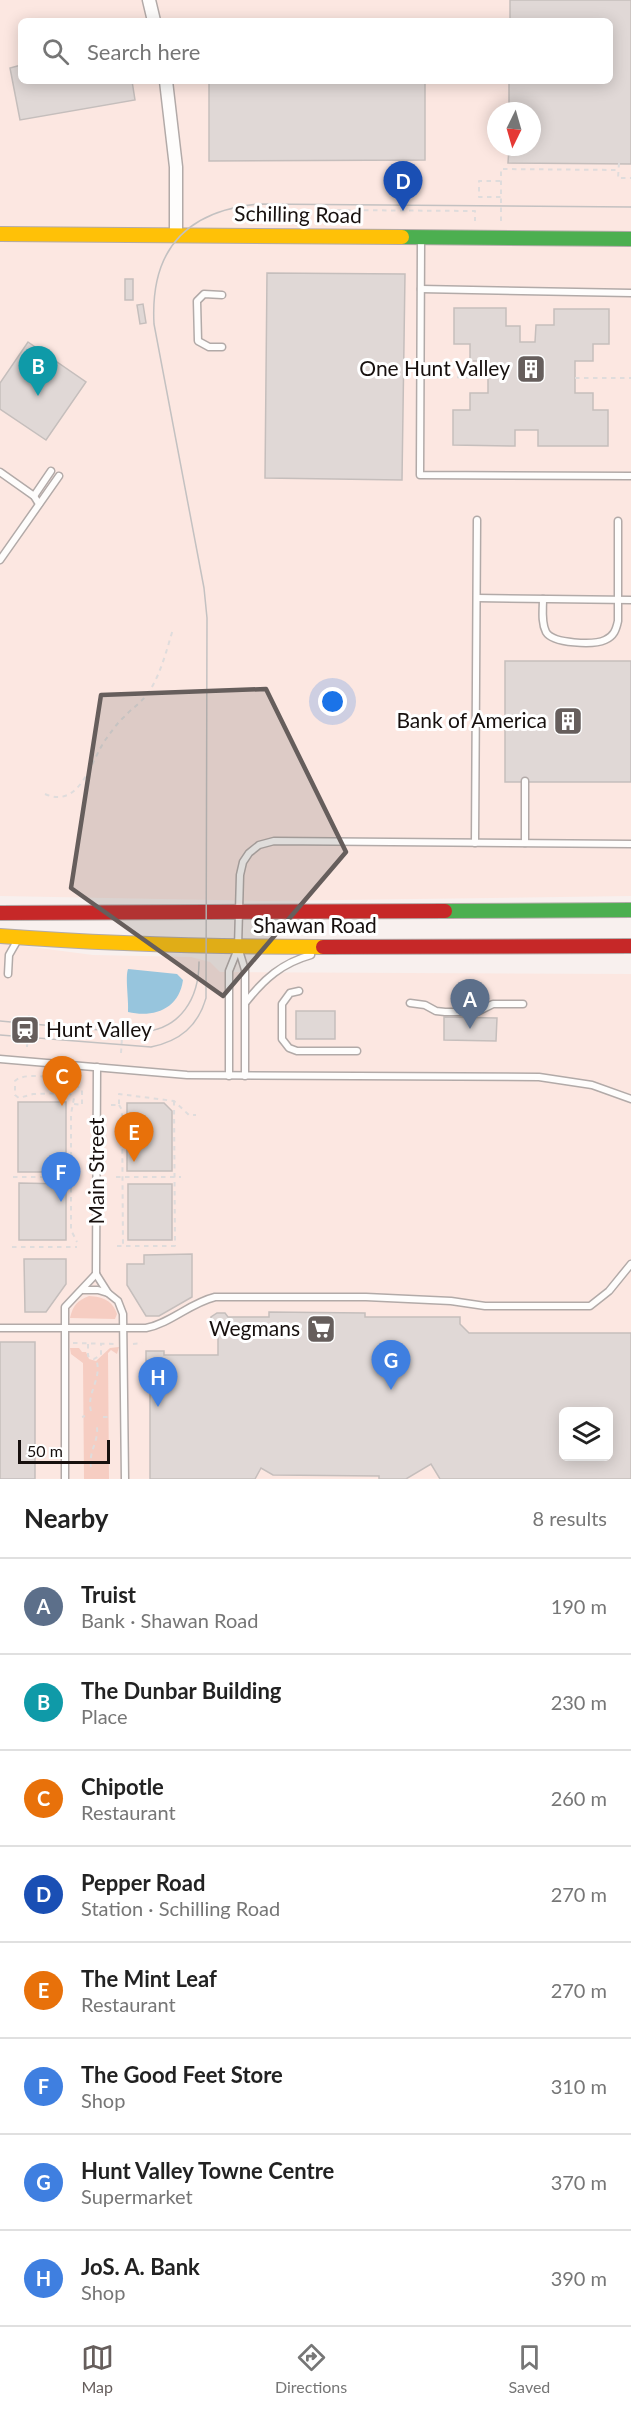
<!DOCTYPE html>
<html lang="en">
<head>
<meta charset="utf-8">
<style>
	:root { --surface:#fff; --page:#f2f2f2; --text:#222; --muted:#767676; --line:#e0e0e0; --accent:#665e5c }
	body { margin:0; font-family:Lato,sans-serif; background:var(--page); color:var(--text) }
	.controls { position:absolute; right:18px; bottom:18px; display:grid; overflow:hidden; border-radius:9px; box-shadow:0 3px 15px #0003 }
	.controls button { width:54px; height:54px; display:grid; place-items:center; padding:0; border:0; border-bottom:2px solid var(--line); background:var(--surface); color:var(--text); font:30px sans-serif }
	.compass { position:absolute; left:487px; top:102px; width:54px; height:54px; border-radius:50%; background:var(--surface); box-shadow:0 3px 15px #0003; rotate:185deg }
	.scale { position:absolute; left:18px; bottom:15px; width:92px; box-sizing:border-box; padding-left:6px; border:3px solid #17100e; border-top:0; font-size:16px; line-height:21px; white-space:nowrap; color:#17100e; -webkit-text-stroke:4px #fff; paint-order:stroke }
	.you { position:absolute; left:333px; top:702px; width:21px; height:21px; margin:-15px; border:4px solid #fff; border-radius:50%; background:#1a73e8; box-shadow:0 0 0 9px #1a73e833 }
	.badge { display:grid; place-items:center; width:39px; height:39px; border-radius:50%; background:var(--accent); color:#fff; font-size:20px; font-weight:700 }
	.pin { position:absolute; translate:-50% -50px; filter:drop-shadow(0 2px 3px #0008) }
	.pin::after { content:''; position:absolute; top:32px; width:21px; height:18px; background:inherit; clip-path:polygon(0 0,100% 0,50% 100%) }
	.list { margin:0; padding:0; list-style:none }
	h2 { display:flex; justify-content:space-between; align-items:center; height:78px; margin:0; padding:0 24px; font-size:26px }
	h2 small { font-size:20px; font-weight:400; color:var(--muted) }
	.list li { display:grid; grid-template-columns:39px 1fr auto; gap:18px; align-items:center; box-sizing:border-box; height:96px; padding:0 24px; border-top:2px solid var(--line) }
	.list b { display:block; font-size:22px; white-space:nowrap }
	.list p { margin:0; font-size:20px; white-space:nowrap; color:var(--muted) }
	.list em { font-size:20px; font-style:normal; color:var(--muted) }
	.icon { flex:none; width:33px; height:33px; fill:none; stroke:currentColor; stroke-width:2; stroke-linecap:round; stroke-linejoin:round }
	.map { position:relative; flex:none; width:631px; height:1479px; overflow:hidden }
	.search { position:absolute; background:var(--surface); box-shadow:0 3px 15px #0003; left:18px; right:18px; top:18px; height:66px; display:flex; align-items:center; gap:15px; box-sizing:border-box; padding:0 21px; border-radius:9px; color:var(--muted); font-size:22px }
	.sheet { height:846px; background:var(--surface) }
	nav { display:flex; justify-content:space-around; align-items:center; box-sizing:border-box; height:84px; border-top:2px solid var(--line); background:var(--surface); font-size:16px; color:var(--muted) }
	nav a { display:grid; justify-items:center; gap:3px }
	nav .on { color:var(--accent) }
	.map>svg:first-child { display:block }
	.built { fill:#fce7e1; fill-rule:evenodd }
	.green { fill:#f6cdc2 }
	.water { fill:#97c5dd }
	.building { fill:#e0d8d6; stroke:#c5bebc; stroke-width:1.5; fill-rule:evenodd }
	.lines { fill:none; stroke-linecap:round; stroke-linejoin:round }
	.lane-casing { stroke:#b2aaa8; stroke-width:9 }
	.street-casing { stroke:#b2aaa8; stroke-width:15 }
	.fast-casing { stroke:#b2aaa8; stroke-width:16 }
	.slow-casing { stroke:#b2aaa8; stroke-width:16 }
	.jam-casing { stroke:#b2aaa8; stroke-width:16 }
	.path { stroke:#dfdcdc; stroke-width:2; stroke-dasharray:4.5 4.5; stroke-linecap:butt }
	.lane { stroke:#fefdfc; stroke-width:6 }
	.street { stroke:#fefdfc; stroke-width:12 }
	.fast { stroke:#4caf50; stroke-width:14 }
	.slow { stroke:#ffc107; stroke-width:14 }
	.jam { stroke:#c62828; stroke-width:14 }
	.tram { stroke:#c3c1c1; stroke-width:1.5 }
	.marked { fill:#665e5c; fill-opacity:0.2; stroke:#665e5c; stroke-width:4.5; stroke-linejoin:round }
	.labels { text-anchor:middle; stroke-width:6; stroke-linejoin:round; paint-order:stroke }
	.street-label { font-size:21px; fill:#17100e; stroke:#fff }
	.poi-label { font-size:21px; fill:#17100e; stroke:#fff; text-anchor:end }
</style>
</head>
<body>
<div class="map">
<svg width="631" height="1479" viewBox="0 0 631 1479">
	<rect width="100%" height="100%" fill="#f8f0ee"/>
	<g class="built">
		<path d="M 0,0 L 631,0 L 631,896 L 265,901 L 0,896 ZM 21,21 L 610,21 L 610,81 L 21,81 ZM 496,111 L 532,111 L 532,147 L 496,147 Z"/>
		<path d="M 0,943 L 93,955 L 191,957 L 210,962 L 220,972 L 631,974 L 631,1479 L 0,1479 ZM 564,1412 L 608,1412 L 608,1456 L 564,1456 Z"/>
	</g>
	<g class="green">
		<path d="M 89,1296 C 103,1297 112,1300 117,1314 L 115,1319 L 70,1318 C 73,1305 77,1301 89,1296 Z"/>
		<path d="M 119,1347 L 117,1354 L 111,1350 L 108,1353 L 109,1479 L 84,1479 L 83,1363 L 71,1354 L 70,1348 L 79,1348 L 82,1352 L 86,1352 L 89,1359 L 96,1361 L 110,1348 Z"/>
	</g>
	<path class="water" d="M 128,969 L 177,974 L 183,980 C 179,1009 154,1018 128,1012 C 129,1001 125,977 128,969 Z"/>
	<g class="building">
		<path d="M 510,0 L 631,0 L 631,164 L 508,163 L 509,147 L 532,147 L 532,111 L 509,111 L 509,81 L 610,81 L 610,21 L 510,21 Z"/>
		<path d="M 21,65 L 21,81 L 132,81 L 135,100 L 20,120 L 10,68 Z"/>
		<path d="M 209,81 L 425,81 L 425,160 L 209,161 Z"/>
		<path d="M 267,273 L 405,274 L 402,480 L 265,478 Z"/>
		<rect x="125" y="279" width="8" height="21"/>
		<path d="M 143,304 L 146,323 L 140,324 L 137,305 Z"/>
		<path d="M 454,308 L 506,308 L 506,326 L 520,326 L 520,342 L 535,342 L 536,325 L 554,325 L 554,309 L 609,309 L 609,344 L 593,344 L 593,361 L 575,361 L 575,393 L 593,393 L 593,410 L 608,410 L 608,446 L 538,446 L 538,430 L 515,430 L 515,446 L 453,445 L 453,410 L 470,410 L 470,393 L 488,393 L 488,361 L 470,361 L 470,344 L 454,344 Z"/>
		<path d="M 28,342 L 86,382 L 46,440 L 0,409 L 0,383 Z"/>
		<rect x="505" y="661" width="126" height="121"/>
		<rect x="296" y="1011" width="39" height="28"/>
		<path d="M 444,1017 L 497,1018 L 496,1041 L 444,1040 Z"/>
		<rect x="18" y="1102" width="48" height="70"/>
		<path d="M 127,1103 L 164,1103 L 172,1111 L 172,1171 L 127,1171 Z"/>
		<path d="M 19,1183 L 66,1184 L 66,1240 L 19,1240 Z"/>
		<rect x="128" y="1184" width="44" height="56"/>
		<path d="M 192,1254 L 192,1297 L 159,1316 L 146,1316 L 127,1285 L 127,1264 L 144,1264 L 144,1255 Z"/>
		<path d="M 24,1259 L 66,1259 L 66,1284 L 46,1312 L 25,1312 Z"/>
		<path d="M 269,1312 L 365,1313 L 365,1317 L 460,1317 L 460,1324 L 469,1333 L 631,1333 L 631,1479 L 440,1479 L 431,1464 L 406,1479 L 379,1479 L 379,1476 L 273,1475 L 261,1468 L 255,1479 L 150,1479 L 150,1368 L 146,1368 L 146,1351 L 164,1351 L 164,1355 L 218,1355 L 218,1330 L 211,1325 L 211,1317 L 217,1313 L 225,1313 L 228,1317 L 269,1317 ZM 564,1412 L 608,1412 L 608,1456 L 564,1456 Z"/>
		<rect x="0" y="1342" width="35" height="137"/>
	</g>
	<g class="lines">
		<g class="lane-casing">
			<g id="lane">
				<path d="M 421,241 L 420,475 L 631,476"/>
				<path d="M 421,289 L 631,293"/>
				<path d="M 222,295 L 204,294 L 197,301 L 198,341 L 209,347 L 222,347"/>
				<path d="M 0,472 L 34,496 L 39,504"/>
				<path d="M 34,496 L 51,471"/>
				<path d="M 0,560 L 59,476"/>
				<path d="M 477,598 L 631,600"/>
				<path d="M 543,599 C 543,610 541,622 546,632 C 553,644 594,645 605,640 C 614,636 616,630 618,621 L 618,521"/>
				<path d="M 475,843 L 477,520"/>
				<path d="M 525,843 L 525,781"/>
				<path d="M 8,974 L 9,955 L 17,941"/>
				<path d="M 299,991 L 290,993 L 282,1004 L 282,1039 L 289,1048 L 297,1051 L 357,1051"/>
				<path d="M 246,1002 C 264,979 282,963 311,955"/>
				<path d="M 410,1003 L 425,1005 L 436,1011 L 445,1012 L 477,1012 L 493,1004 L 523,1004"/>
				<path d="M 0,1059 L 187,1075 L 539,1077 L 592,1085 L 631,1099"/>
				<path d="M 229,1076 L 229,971 L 237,951"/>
				<path d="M 245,1076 L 245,970 L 238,947 L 240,875 L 243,862 L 249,853 L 259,845 L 274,841 L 631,844"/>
				<path d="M 96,1274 L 108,1293 L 118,1301 L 123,1314 L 125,1479"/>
				<path d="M 96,1274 L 97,1067"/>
				<path d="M 83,1290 L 98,1290 L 108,1293"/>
				<path d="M 0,1328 L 146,1328 C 171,1323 190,1303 215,1297 L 366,1297 L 451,1301 L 485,1306 L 590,1306 L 609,1291 L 631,1264"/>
				<path d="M 65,1479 L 65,1307 L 96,1274"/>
			</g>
		</g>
		<g class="street-casing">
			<g id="street">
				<path d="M 149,0 L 154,21"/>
				<path d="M 166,81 L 176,167 L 176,235"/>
			</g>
		</g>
		<g class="fast-casing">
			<g id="fast">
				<path d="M 402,237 L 631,239"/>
				<path d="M 445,911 L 631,910"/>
			</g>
		</g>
		<g class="slow-casing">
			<g id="slow">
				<path d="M 0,234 L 402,237"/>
				<path d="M 0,936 C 108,944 215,947 323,947"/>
			</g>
		</g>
		<g class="jam-casing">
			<g id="jam">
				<path d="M 0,913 L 445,911"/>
				<path d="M 323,947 L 631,946"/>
			</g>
		</g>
		<g class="path">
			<path d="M 619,163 L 618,178 L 631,178"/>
			<path d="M 500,181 L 479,181 L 479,197 L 501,197"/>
			<path d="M 329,220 L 329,210 L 475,211 L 475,221"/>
			<path d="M 501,221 L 501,169 L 619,170"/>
			<path d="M 439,377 L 488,378"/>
			<path d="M 575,378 L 631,378"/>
			<path d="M 45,794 C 81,810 91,759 106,739 C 112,731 117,723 124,717 C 132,708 144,701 150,690 C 161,673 167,649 173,629"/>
			<path d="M 101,1034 L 122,1035"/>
			<path d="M 27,1047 L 29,1014"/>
			<path d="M 121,1053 L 123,1022"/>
			<path d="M 174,1101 L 175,1246"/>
			<path d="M 74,1104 L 82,1105 L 82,1090 C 72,1079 25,1070 15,1081 L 15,1095 L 19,1098 L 33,1094 L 69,1093 L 74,1098 L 71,1114 L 71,1230 L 77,1242"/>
			<path d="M 111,1105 L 119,1105 L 119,1094 L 174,1101 L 189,1115 L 196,1115"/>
			<path d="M 119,1105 L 122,1110 L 123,1246"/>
			<path d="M 13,1177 L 77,1177"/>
			<path d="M 116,1177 L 181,1177"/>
			<path d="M 117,1246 L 180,1246"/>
			<path d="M 12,1247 L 77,1247"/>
			<path d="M 73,1343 L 116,1344"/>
			<path d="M 88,1344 L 88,1356 L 94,1359 L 101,1355 L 101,1343"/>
			<path d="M 133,1344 L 142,1343"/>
			<path d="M 91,1411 C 86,1393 103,1378 96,1359"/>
			<path d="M 82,1417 L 85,1416"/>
			<path d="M 103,1417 L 109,1417"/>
			<path d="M 91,1467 C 88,1451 101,1439 96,1423"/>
		</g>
		<use href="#lane" class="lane"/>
		<use href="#street" class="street"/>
		<use href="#fast" class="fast"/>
		<use href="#slow" class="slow"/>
		<use href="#jam" class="jam"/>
		<g class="tram">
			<path d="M 0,1021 C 29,1024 58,1026 87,1029 C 105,1030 124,1034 142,1032 C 181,1029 199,998 199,962"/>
			<path d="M 0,1035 L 151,1047 C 180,1041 198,1026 206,998 L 207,618 L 204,588 L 154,324 C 150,250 185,211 258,204 L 631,207"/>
		</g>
	</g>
	<path class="marked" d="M 266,689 L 346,852 L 223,996 L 71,888 L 101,695 Z"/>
	<defs>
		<g id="building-square" transform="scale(1.5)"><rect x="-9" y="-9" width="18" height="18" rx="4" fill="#665e5c" stroke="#fff"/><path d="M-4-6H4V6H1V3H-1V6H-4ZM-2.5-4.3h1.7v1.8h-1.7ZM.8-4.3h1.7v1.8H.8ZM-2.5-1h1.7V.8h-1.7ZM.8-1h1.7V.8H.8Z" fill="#fff"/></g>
		<g id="station-square" transform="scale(1.5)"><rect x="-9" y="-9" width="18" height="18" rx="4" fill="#665e5c" stroke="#fff"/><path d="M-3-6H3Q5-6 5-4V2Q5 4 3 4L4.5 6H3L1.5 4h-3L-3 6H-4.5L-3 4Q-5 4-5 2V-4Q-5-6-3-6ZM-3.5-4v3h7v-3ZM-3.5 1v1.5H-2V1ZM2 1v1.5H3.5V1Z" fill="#fff"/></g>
		<g id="supermarket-square" transform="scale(1.5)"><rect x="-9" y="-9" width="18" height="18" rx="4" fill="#665e5c" stroke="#fff"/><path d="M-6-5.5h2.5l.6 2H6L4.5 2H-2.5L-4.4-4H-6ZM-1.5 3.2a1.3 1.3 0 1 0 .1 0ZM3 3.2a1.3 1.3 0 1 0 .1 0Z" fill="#fff"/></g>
	</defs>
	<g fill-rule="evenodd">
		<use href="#building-square" x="531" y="369"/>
		<use href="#building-square" x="568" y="721"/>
		<use href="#station-square" x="25" y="1030"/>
		<use href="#supermarket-square" x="321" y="1329"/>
	</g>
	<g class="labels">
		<g class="street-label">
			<text transform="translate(298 215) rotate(1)" y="7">Schilling Road</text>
			<text x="315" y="933">Shawan Road</text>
			<text transform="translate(97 1171) rotate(-90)" y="7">Main Street</text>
		</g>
		<g class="poi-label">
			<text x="510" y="376">One Hunt Valley</text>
			<text x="547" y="728">Bank of America</text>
			<text x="46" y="1037" text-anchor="start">Hunt Valley</text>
			<text x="300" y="1336">Wegmans</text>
		</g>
	</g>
</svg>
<div class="controls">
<button><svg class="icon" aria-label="layers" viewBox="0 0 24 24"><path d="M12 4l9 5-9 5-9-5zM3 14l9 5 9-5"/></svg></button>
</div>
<svg class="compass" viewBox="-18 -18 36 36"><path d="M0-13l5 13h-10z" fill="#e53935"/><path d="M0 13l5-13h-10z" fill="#767676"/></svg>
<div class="scale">50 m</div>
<div class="you"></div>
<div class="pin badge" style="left:470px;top:1029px;background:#5c6f8a">A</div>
<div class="pin badge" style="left:38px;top:396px;background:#0f9aa8">B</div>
<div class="pin badge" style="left:62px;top:1106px;background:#e8710a">C</div>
<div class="pin badge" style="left:403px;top:211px;background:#1a4fb4">D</div>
<div class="pin badge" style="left:134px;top:1162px;background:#e8710a">E</div>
<div class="pin badge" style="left:61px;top:1202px;background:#3f7fe0">F</div>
<div class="pin badge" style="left:391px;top:1390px;background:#3f7fe0">G</div>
<div class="pin badge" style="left:158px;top:1407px;background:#3f7fe0">H</div>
<div class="search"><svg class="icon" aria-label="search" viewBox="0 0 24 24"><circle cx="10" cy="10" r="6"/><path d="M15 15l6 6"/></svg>Search here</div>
</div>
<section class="sheet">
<h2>Nearby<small>8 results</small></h2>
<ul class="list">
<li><span class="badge" style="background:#5c6f8a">A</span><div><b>Truist</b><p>Bank · Shawan Road</p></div><em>190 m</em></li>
<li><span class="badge" style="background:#0f9aa8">B</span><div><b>The Dunbar Building</b><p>Place</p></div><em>230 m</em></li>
<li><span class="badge" style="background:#e8710a">C</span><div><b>Chipotle</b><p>Restaurant</p></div><em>260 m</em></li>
<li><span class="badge" style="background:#1a4fb4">D</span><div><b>Pepper Road</b><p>Station · Schilling Road</p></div><em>270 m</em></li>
<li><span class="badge" style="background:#e8710a">E</span><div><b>The Mint Leaf</b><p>Restaurant</p></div><em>270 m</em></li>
<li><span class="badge" style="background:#3f7fe0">F</span><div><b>The Good Feet Store</b><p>Shop</p></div><em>310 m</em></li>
<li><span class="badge" style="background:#3f7fe0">G</span><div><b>Hunt Valley Towne Centre</b><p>Supermarket</p></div><em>370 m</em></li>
<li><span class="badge" style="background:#3f7fe0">H</span><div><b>JoS. A. Bank</b><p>Shop</p></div><em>390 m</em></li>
</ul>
</section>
<nav>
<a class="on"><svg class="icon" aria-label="map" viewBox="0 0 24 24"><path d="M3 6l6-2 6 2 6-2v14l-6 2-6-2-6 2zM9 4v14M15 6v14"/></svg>Map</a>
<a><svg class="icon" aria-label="directions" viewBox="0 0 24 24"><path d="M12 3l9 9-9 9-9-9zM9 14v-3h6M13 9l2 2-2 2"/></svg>Directions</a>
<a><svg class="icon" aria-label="saved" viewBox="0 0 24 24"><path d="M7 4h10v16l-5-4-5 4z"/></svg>Saved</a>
</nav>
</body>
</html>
